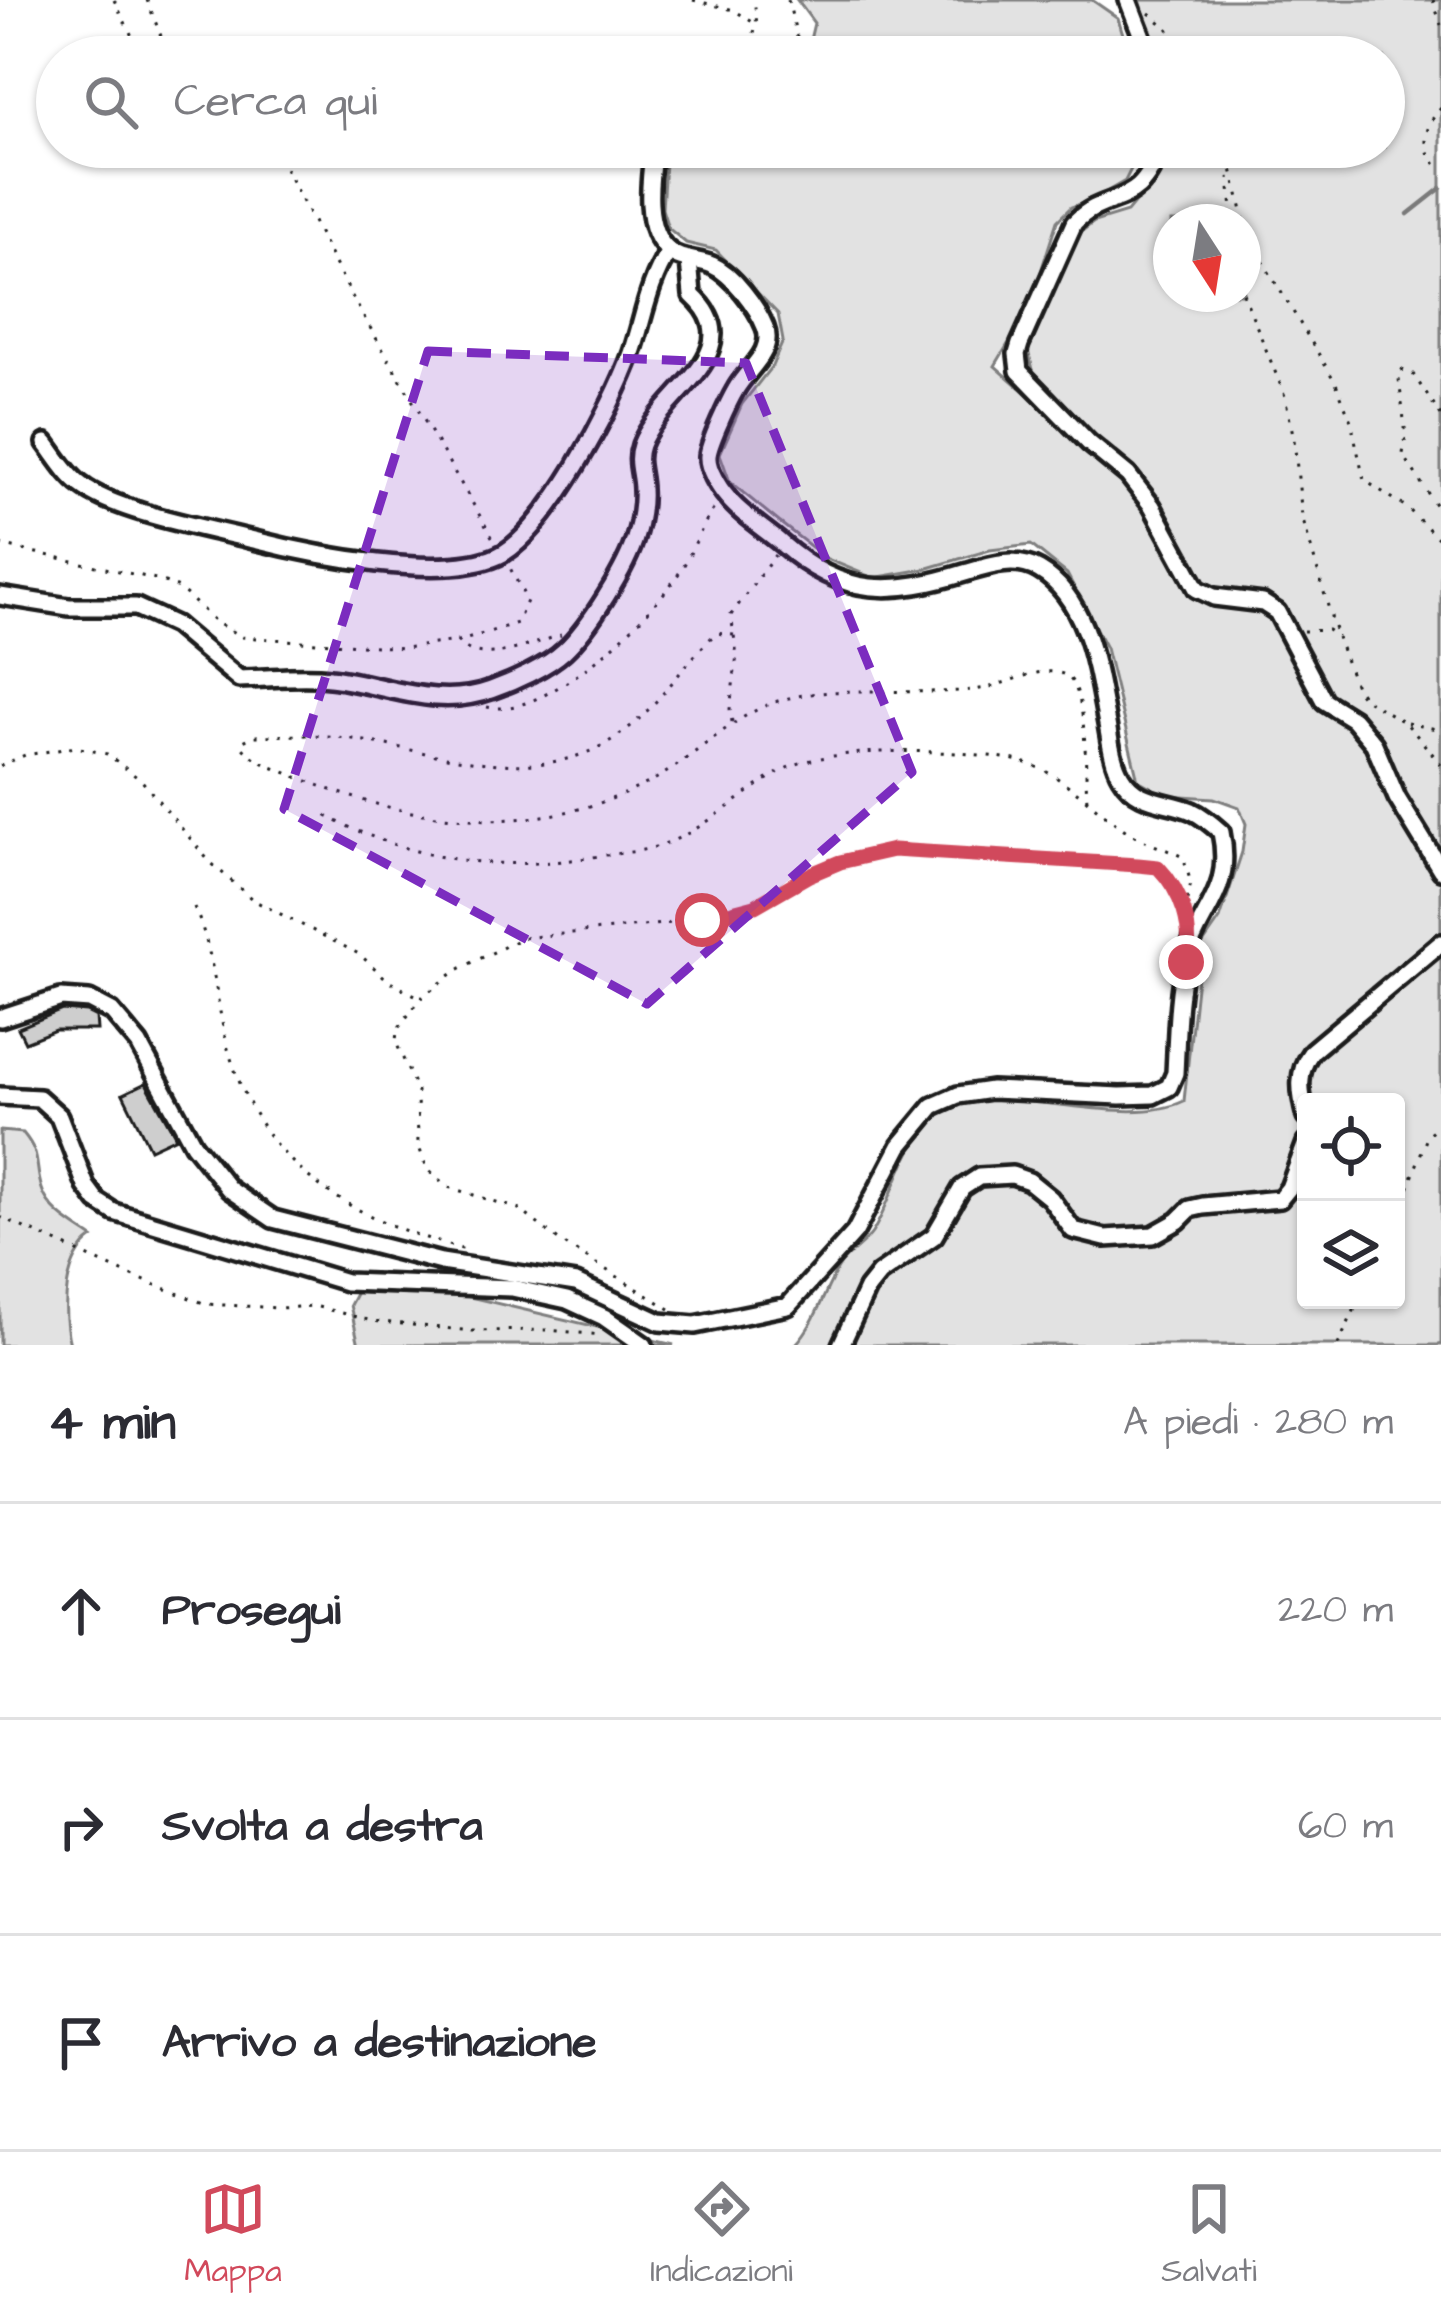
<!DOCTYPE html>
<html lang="it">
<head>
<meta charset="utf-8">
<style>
	:root { --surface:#fff; --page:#f7f7f7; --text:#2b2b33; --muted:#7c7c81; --line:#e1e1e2; --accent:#d1495b }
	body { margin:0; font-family:"Architects Daughter",sans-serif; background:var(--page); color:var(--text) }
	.controls { position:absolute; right:36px; bottom:36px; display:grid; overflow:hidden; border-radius:12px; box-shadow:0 3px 9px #0004 }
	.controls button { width:108px; height:108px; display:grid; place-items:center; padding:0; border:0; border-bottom:3px solid var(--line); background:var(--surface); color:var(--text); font:60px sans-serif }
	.compass { position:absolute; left:1153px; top:204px; width:108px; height:108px; border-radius:50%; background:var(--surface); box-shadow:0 3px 9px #0004; rotate:168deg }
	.stop { position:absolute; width:36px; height:36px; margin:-27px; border:9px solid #d1495b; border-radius:50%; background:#fff }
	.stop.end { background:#d1495b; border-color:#fff; box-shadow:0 3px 12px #0008 }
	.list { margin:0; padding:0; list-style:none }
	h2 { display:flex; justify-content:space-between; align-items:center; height:156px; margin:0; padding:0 48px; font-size:51px }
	h2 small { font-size:39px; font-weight:400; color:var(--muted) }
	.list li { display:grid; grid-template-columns:78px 1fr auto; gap:36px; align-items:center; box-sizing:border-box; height:216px; padding:0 48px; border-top:3px solid var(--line) }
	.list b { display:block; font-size:45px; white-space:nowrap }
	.list em { font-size:39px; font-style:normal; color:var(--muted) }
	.icon { flex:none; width:66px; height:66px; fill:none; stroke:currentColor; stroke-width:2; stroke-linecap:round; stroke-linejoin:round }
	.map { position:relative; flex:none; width:1441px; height:1345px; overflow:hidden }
	.search { position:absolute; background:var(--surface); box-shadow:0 3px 9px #0004; left:36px; right:36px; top:36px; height:132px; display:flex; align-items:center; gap:30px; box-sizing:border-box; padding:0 42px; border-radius:66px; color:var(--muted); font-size:45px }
	.sheet { height:804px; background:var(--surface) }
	nav { display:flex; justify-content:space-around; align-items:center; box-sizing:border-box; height:168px; border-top:3px solid var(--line); background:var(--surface); font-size:33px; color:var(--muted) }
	nav a { display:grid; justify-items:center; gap:6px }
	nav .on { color:var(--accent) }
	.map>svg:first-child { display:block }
	.green { fill:#e2e2e2; stroke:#7f7f7f; stroke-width:3; fill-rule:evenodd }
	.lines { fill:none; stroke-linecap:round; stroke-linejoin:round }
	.stream { stroke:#7a7a7a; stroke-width:4.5 }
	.building { fill:#cecece; stroke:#1c1c1c; stroke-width:3 }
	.minor-casing { stroke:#1c1c1c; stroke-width:24 }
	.path { stroke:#1c1c1c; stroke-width:3; stroke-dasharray:3 9; stroke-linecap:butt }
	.minor { stroke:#fff; stroke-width:15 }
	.route { stroke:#d1495b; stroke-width:15 }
	.marked { fill:#7b2cbf; fill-opacity:0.2; stroke:#7b2cbf; stroke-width:9; stroke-dasharray:24 15; stroke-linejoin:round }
</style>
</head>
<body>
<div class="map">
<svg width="1441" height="1345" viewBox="0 0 1441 1345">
	<rect width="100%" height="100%" fill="#fff"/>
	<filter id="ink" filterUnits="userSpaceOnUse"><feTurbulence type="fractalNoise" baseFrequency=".00833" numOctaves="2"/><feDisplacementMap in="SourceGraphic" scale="24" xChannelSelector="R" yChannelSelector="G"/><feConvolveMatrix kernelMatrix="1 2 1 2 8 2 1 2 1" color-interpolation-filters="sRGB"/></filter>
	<g filter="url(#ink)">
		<g class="green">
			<path d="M 797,0 L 1092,0 L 1118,18 L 1130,57 L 806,57 L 814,23 Z"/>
			<path d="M 1140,0 L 1441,0 L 1441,1345 L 795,1345 C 817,1322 823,1292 840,1265 C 848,1253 864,1245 872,1233 C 894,1198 902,1149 933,1120 C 984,1071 1118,1133 1184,1101 L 1200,948 L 1220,919 L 1242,852 L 1246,824 L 1239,807 L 1214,798 L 1165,795 L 1138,780 L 1106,648 L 1067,574 L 1031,545 L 990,550 L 925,569 L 873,578 L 827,559 L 779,522 L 730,482 L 720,454 L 742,404 L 772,366 L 783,341 L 778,314 L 716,250 L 686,243 L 668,228 L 662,209 L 666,147 L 1142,147 L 1125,181 L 1092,200 L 1071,207 L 1057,221 L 1029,309 L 995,366 L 1035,401 L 1037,385 L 1028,350 L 1070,240 L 1094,222 L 1127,212 L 1160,172 L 1172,147 L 1384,147 L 1384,57 L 1157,57 ZM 1171,222 L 1243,222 L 1243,294 L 1171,294 ZM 1306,1102 L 1396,1102 L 1396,1300 L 1306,1300 Z"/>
			<path d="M 0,1131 L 23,1133 C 42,1156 34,1164 42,1189 C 49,1212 74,1225 93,1238 C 63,1259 62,1311 70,1345 L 0,1345 Z"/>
			<path d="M 365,1277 L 406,1282 L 674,1345 L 359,1345 L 350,1305 Z"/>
		</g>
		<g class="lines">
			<path class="stream" d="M 1408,214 L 1441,188"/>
		</g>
		<g class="building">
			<path d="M 62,1010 L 86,1012 L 96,1017 L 97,1030 L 55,1030 L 25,1042 L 18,1028 Z"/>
			<path d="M 146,1083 L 176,1137 L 150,1149 L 123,1094 Z"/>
		</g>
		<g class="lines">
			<g class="minor-casing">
				<g id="minor">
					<path d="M 1128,0 L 1150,57"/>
					<path d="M 1160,147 C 1140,213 1108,188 1074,223 L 1020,344 L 1017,354 L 1019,371 L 1089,443 L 1128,475 L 1152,506 L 1197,589 L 1214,597 L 1263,603 L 1277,612 L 1324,701 L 1353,719 L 1374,744 L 1397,798 L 1441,870"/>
					<path d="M 46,443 C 56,456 67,475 81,485 C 115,512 210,529 254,540 C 313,555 443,581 498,556 C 546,534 614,404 632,353 C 644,317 648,284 669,251"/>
					<path d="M 0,596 L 69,607 L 136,607 L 175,625 L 239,679 C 268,679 301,674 330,678 C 385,684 436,710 491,690 C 513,682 547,667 564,651 C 588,629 628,566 636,535 C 640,522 643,503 642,490 C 642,473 635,462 641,445 C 661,392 754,352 692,295 L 689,260"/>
					<path d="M 0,1018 L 61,998 L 89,1000 L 112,1012 L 139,1044 L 193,1144 L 229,1189 L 273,1219 L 441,1262 L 576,1283 L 660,1322 L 695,1325 L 788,1306 L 855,1232 L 900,1146 L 933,1106 L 958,1095 L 991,1090 L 1120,1096 L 1153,1095 L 1169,1087 L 1175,1073 C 1177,1036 1177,995 1186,958 C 1199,910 1234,893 1221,832 C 1212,824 1203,816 1192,811 C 1166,800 1137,804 1121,776 C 1112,761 1110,740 1107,724 C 1097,673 1089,599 1039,570 C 1016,557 991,565 968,572 C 894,595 843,598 782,544 C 765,529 741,515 727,497 C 719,488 707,468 708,456 C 709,443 729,401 736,389 C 747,369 775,352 765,327 C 757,307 733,274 712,265 C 699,259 681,261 669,251 C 642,229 650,177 654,147"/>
					<path d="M 0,1096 L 39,1098 L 59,1116 L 86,1186 L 97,1201 L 114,1212 L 346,1282 L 512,1288 L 567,1300 L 604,1317 L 644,1345"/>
					<path d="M 1306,1117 C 1300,1094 1296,1072 1312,1051 L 1441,943"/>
					<path d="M 841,1345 L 867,1289 L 879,1274 L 934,1236 L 962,1188 L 979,1177 L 1012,1175 L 1029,1181 L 1050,1198 L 1073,1230 L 1105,1238 L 1153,1235 L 1178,1221 L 1190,1209 L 1203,1206 L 1280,1199 L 1289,1188 L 1306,1143"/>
				</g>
			</g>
			<g class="path">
				<path d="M 114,0 L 131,34 L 152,57"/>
				<path d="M 147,0 L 169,57"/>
				<path d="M 693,0 L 734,10 L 757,25"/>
				<path d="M 788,0 L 798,41 L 795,57"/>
				<path d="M 1433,0 L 1441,25"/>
				<path d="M 1149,13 L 1201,57"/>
				<path d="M 728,57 C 753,45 762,27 753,0"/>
				<path d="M 1441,108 C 1423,127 1419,151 1441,169"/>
				<path d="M 274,147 L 354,300 L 494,540"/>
				<path d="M 558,147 L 562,153 L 577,156 L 596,147"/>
				<path d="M 1227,147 L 1248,237 L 1336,383 L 1351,421 L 1364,480 L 1406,507 L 1441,541"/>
				<path d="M 1228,165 L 1233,222"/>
				<path d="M 1243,293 L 1285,396 L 1294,439 L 1302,517 L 1337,637"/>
				<path d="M 1441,416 L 1413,374 L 1402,370 L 1399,379 L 1406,436 L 1403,454 L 1441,514"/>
				<path d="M 0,545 L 160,580 L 179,588 L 217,623 L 242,637 L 405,648 L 464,640 L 517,623 L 527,601 L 508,564"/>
				<path d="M 1303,631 L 1328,630 L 1337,637 L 1355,686 L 1364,699 L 1406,723 L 1441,764"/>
				<path d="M 734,635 L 716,633 C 683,664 659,706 622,733 C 533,798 424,744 327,736 C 303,734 278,736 254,736 L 243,741 L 243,748 C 260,766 292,774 315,784 C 421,825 536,837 642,786 C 689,764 723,722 772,703 C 833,681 915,698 980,689 C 1005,686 1046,661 1068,677 C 1088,692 1085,775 1087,801"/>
				<path d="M 457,641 C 480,668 533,643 561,635"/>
				<path d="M 487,707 C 547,719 642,624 675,579 C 692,556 701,524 716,506"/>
				<path d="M 732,722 L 730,709 L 737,655 L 731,615 L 775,555"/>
				<path d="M 1407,723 L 1441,730"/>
				<path d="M 0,766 L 25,755 L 76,747 L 107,754 L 142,781 L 209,861 L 253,900 L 359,954 L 390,982 L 419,997"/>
				<path d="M 326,816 C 416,862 499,873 599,856 C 619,853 642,852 661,845 C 707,830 743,791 785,769 C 831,745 968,749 1019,761 C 1064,772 1095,812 1133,835 C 1148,844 1167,849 1183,857 L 1191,883 L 1185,908"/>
				<path d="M 194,907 C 214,951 215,995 226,1041 C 259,1169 348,1218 469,1251"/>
				<path d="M 0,1217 L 127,1274 L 206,1304 L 279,1308 L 314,1306 L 372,1321 L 472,1331 L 549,1330 L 601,1335"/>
				<path d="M 1396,1222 L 1428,1134 L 1441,1123"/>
				<path d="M 670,1309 L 561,1242 L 519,1209 L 448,1187 L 428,1170 L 418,1145 L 417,1091 L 396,1042 L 397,1030 L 421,998 L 457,970 L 522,938 L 702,920 L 755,906 L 809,875 L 840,862 L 893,850 L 1158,867 L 1171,880 L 1185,919"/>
				<path d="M 1338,1345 L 1359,1300"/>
			</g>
			<use href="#minor" class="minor"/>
		</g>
	</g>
	<g class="lines" filter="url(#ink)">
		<path class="route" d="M 702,920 L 755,906 L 809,875 L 840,862 L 893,850 L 1138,865 L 1158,867 C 1182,892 1194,928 1186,962"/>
	</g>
	<path class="marked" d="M 428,351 L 746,363 L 912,772 L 647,1004 L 284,809 Z"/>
</svg>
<div class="controls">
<button><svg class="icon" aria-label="locate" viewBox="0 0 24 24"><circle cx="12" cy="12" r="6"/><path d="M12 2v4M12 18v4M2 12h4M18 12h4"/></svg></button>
<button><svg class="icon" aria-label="layers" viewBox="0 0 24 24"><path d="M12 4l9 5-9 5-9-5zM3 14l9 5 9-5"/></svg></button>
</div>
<svg class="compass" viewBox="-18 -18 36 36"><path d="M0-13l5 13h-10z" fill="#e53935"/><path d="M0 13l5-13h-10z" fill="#7c7c81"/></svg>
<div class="stop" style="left:702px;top:920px"></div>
<div class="stop end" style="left:1186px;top:962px"></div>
<div class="search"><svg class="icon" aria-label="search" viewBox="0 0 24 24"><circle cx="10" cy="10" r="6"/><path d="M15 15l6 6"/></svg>Cerca qui</div>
</div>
<section class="sheet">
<h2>4 min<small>A piedi · 280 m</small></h2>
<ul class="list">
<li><svg class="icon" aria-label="ahead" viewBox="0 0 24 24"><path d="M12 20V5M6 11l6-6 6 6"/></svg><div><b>Prosegui</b></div><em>220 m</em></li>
<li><svg class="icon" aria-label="right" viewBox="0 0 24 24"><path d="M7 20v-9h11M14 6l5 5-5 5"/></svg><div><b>Svolta a destra</b></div><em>60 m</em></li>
<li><svg class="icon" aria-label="arrive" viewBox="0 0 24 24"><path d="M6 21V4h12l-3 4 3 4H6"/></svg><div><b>Arrivo a destinazione</b></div></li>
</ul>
</section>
<nav>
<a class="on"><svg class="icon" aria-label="map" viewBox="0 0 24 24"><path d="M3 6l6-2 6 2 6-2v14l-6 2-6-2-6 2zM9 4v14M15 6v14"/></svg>Mappa</a>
<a><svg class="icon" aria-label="directions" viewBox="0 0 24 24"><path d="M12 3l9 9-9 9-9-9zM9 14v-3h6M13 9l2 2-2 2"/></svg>Indicazioni</a>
<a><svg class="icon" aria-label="saved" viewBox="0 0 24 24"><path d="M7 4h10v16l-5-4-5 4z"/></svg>Salvati</a>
</nav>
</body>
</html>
